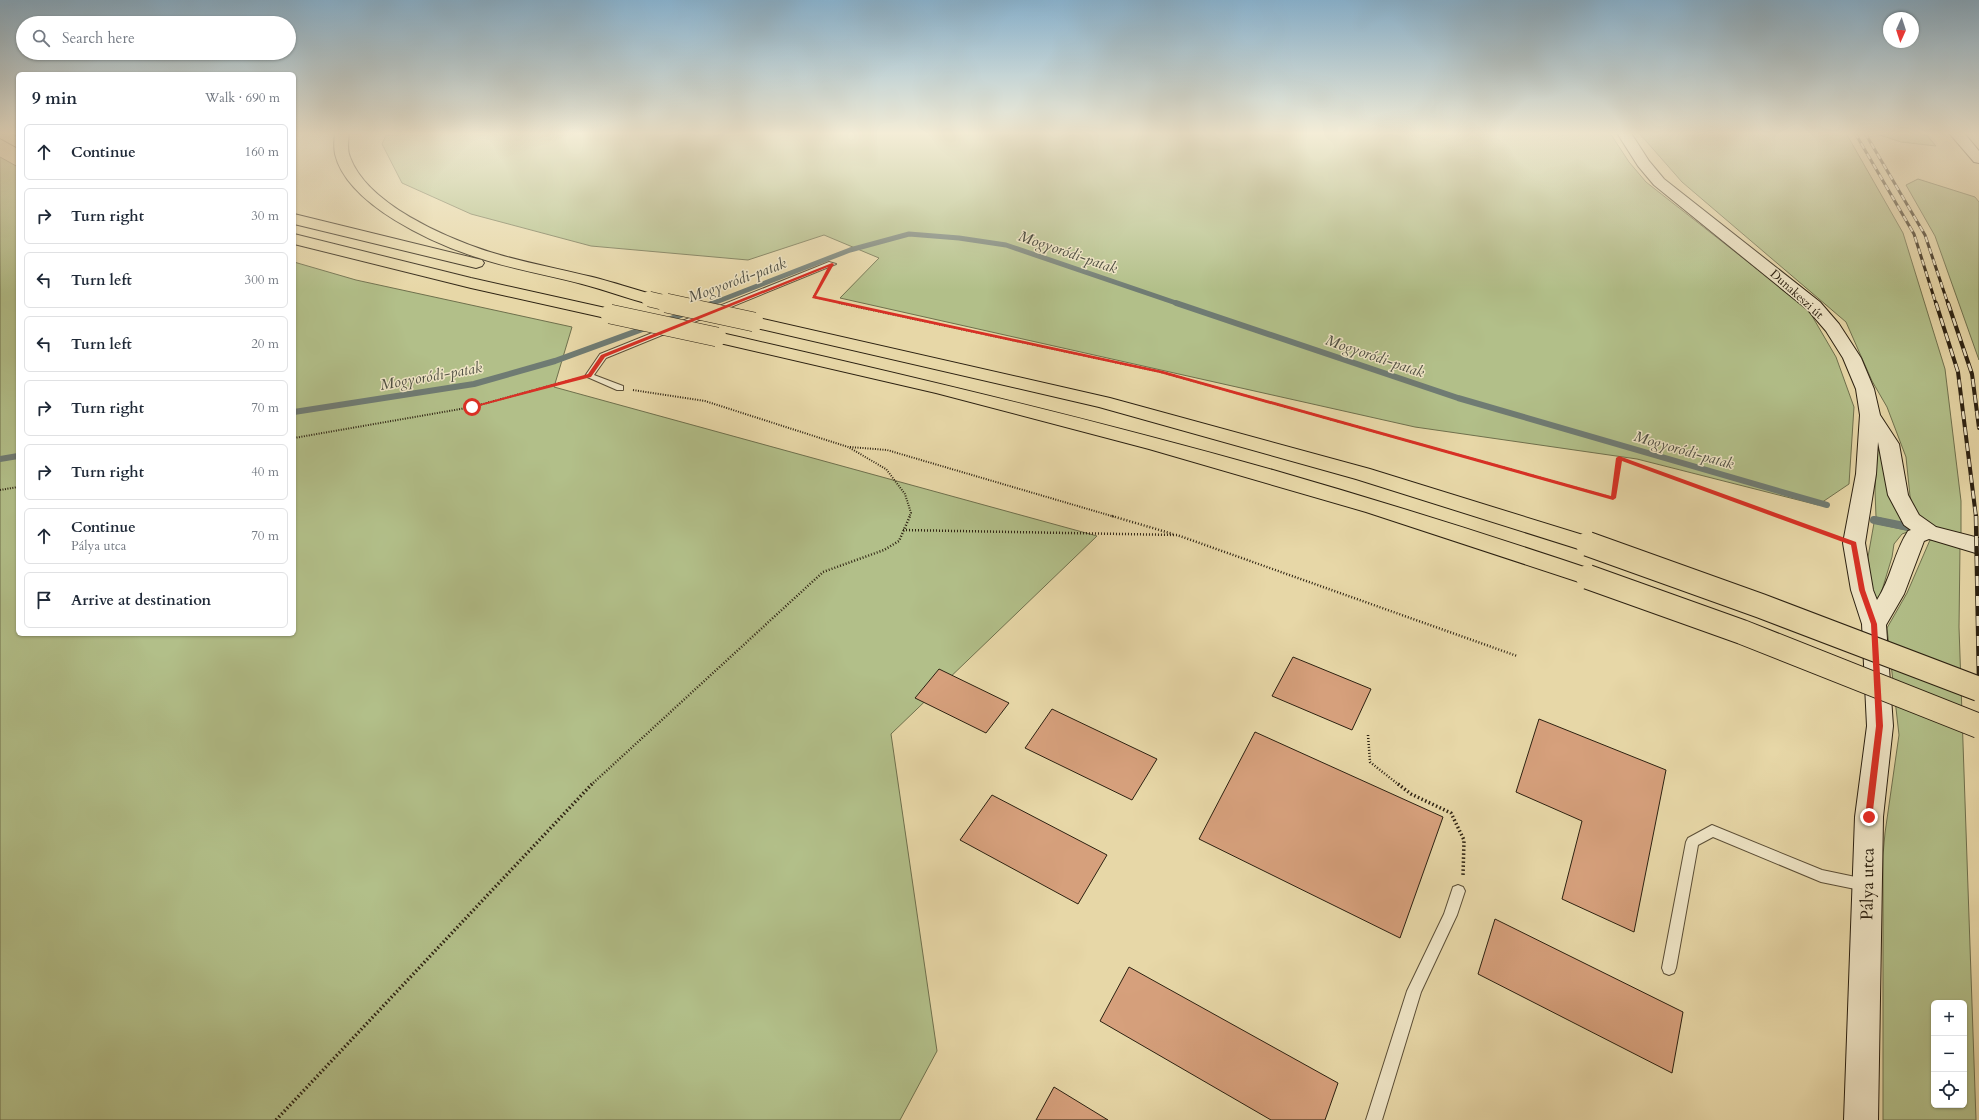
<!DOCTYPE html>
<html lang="en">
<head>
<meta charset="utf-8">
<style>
	:root { --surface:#fff; --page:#f6f6f7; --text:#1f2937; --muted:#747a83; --line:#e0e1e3 }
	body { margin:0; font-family:Cardo,serif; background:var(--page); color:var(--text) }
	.controls { position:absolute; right:12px; bottom:12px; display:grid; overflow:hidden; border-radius:6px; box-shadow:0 1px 3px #0004 }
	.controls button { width:36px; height:36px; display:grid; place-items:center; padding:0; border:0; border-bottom:1px solid var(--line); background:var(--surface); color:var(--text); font:20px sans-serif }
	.compass { position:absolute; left:1883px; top:12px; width:36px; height:36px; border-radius:50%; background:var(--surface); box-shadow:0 1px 3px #0004; rotate:183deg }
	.stop { position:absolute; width:12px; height:12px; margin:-9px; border:3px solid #d93025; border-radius:50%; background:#fff }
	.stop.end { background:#d93025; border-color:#fff; box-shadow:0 1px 4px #0008 }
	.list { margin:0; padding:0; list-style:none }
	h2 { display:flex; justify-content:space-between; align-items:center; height:52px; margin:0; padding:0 16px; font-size:17px }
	h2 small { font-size:13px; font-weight:400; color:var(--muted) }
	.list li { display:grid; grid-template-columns:26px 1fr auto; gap:12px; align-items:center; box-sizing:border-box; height:56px; margin:0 8px 8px; padding:0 8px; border:1px solid var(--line); border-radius:6px }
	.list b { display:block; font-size:15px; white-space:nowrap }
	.list p { margin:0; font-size:13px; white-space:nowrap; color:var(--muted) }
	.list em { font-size:13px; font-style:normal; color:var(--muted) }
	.icon { flex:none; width:22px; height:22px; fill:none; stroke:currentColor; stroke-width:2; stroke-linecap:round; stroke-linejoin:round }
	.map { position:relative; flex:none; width:1979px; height:1120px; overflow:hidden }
	.search { position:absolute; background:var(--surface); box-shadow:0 1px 3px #0004; left:16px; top:16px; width:280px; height:44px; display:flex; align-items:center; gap:10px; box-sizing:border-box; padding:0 14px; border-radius:22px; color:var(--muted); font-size:15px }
	.panel { position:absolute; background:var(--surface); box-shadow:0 1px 3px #0004; left:16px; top:72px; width:280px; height:564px; border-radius:6px }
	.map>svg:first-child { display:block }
	.green { fill:#b2bf89; stroke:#6f704d; fill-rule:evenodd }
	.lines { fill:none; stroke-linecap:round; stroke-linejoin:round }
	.stream-far2 { stroke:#6f7b73; stroke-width:5 }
	.stream-far1 { stroke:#6f7b73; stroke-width:6 }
	.stream { stroke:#6f7b73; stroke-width:8 }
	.building { fill:#d6a07c; stroke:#2c2111 }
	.lane-casing { stroke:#5b4e36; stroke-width:2 }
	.secondary-casing { stroke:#2c2111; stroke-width:2 }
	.highway-casing { stroke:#2c2111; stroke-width:2 }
	.path-far3 { stroke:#2c2111; stroke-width:1.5; stroke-dasharray:0.5 1.5; stroke-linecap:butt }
	.path-far2 { stroke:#2c2111; stroke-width:2; stroke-dasharray:1 1.5; stroke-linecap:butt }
	.path-far1 { stroke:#2c2111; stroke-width:2.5; stroke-dasharray:1 2; stroke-linecap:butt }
	.path { stroke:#2c2111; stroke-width:3.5; stroke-dasharray:1.5 2.5; stroke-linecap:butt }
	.lane { fill:#efe5c6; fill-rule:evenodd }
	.secondary { fill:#efe5c6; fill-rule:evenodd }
	.highway { fill:#e7d7a7; fill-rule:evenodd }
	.rail-far2-casing { stroke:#2c2111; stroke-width:3 }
	.rail-far1-casing { stroke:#2c2111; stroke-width:4 }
	.rail-casing { stroke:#2c2111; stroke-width:4.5 }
	.rail-far2 { stroke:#efe5c6; stroke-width:2; stroke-dasharray:6; stroke-linecap:butt }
	.rail-far1 { stroke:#efe5c6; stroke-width:2.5; stroke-dasharray:8; stroke-linecap:butt }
	.rail { stroke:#efe5c6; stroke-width:3; stroke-dasharray:10; stroke-linecap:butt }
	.highway-bridge-far2-casing { stroke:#2c2111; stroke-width:16; stroke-linecap:butt }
	.highway-bridge-far1-casing { stroke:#2c2111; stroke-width:20; stroke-linecap:butt }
	.highway-bridge-casing { stroke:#2c2111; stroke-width:26; stroke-linecap:butt }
	.highway-bridge-far2 { stroke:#e7d7a7; stroke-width:15 }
	.highway-bridge-far1 { stroke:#e7d7a7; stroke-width:19 }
	.highway-bridge { stroke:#e7d7a7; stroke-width:24 }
	.route { fill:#d93025 }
	.labels { text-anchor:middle; stroke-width:3; stroke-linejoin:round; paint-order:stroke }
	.far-street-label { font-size:12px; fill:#2c2111; stroke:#efe5c6 }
	.water-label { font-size:15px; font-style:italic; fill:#4e4e42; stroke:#efe5c6 }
	.near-street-label { font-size:17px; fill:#2c2111; stroke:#efe5c6 }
</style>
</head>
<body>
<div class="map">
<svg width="1979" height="1120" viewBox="0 0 1979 1120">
	<rect width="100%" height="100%" fill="#e7d7a7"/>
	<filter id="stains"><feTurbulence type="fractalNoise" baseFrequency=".005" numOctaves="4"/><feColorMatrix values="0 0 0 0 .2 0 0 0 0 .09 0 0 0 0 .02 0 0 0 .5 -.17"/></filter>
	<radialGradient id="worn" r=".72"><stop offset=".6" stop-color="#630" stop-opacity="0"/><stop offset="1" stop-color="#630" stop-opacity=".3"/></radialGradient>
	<g class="green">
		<path d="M 387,133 L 1610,133 L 1629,162 L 1646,182 L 1808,309 L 1836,357 L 1854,407 L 1849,484 L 1818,505 L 1637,459 L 1415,427 L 840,298 L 879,258 L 824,235 L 748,260 L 591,246 L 471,214 L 402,183 L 382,144 Z"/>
		<path d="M 1639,133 L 1846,133 L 1903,233 L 1945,369 L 1961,501 L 1961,538 L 1937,530 L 1915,516 L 1910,496 L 1906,457 L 1887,407 L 1872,381 L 1846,322 L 1682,182 Z"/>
		<path d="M 1874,133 L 1925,133 L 1936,146 L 1901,142 Z"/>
		<path d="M 0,157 L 18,167 L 18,634 L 294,634 L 294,262 L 356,280 L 572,327 L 554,387 L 1097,536 L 891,734 L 937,1051 L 900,1120 L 0,1120 Z"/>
		<path d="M 1918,179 L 1975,197 L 1979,202 L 1979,360 L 1935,236 L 1906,185 Z"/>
		<path d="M 1878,440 L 1910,525 L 1876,517 L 1875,490 Z"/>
		<path d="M 1874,523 L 1910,531 L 1902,534 L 1894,544 L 1892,557 L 1876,610 L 1871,585 L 1868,557 Z"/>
		<path d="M 1930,540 L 1940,540 L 1960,547 L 1959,627 L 1976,1120 L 1883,1120 L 1883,855 L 1885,833 L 1899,735 L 1887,628 L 1907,593 ZM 1934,1003 L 1964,1003 L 1964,1105 L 1934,1105 Z"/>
	</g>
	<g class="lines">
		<path class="stream-far2" d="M 711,304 L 850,250 L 909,234 L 959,238 L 1006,245 L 1179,304"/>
		<g class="stream-far1">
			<path d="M 1176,303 L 1458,398 L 1827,505"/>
			<path d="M 705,306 L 714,303"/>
			<path d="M 666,321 L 688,312"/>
			<path d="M 294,412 L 474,384 L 555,361 L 648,327"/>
			<path d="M 0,459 L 18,456"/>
		</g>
		<path class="stream" d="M 1874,520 L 1909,527"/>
	</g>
	<g class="building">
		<path d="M 1293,657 L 1371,689 L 1352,730 L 1272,696 Z"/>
		<path d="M 939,669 L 1009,703 L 986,733 L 915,698 Z"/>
		<path d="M 1052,709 L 1157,759 L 1132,800 L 1025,748 Z"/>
		<path d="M 1539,719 L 1666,770 L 1634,932 L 1562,899 L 1582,821 L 1516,792 Z"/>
		<path d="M 1255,732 L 1443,817 L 1400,938 L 1199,839 Z"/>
		<path d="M 992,795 L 1107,855 L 1078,904 L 960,840 Z"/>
		<path d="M 1495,919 L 1683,1012 L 1672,1073 L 1478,974 Z"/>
		<path d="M 1129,967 L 1338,1083 L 1325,1120 L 1271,1120 L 1100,1021 Z"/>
		<path d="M 1054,1087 L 1108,1120 L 1036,1120 Z"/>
	</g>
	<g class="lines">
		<g class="lane-casing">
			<g id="lane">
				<path d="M 829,262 L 836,264 L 606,358 L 594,375 L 623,386 L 623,390 L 617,390 L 585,376 L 600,354 Z"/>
				<path d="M 1712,825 L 1822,870 L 1865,879 L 1870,881 L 1871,885 L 1870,889 L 1865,891 L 1821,882 L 1713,837 L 1698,845 L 1676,968 L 1674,973 L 1669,975 L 1664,973 L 1662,968 L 1686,842 L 1688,838 Z"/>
				<path d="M 1458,885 L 1463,887 L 1465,891 L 1457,915 L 1421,992 L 1382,1120 L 1366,1120 L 1407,991 L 1444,914 L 1453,887 Z"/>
			</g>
		</g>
		<g class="secondary-casing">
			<g id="secondary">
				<path d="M 1617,133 L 1631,133 L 1649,161 L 1664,179 L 1820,302 L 1839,324 L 1861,358 L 1874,389 L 1880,415 L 1899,444 L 1908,495 L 1919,515 L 1936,527 L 1979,538 L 1979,554 L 1929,539 L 1924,541 L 1904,594 L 1886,625 L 1893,726 L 1883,817 L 1878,1120 L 1844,1120 L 1855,817 L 1867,726 L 1862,624 L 1851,590 L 1843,543 L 1856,474 L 1860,415 L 1856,389 L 1843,358 L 1826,331 L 1808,310 L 1654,185 L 1638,166 ZM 1878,442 L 1888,495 L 1904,525 L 1911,530 L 1908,531 C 1894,552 1891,579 1877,600 L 1873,590 L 1865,543 L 1876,474 Z"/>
				<path d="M 1949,133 L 1964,133 L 1979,151 L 1979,163 L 1974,162 Z"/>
			</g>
		</g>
		<g class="highway-casing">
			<g id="highway">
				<path d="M 0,133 L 11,133 L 18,138 L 18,148 L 0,138 Z"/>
				<path d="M 335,133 L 349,133 C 348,141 347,150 350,157 C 367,204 446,238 490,252 C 522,262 555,268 588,276 C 610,281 633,289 655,295 L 657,299 L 655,303 L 649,304 C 626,298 605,290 582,284 C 548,275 512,269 479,258 C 434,244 347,205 335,154 C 334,148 334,140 335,133 Z"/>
				<path d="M 294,214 L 482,260 L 484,263 L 482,266 L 476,268 L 294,224 Z"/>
				<path d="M 294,234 L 471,278 L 610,309 L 616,310 L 619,314 L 616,318 L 610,319 L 471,288 L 294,244 Z"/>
				<path d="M 754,317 L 1110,398 L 1370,469 L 1596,539 L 1599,544 L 1596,549 L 1588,552 L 1356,479 L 1099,407 L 748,326 L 745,322 L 748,318 Z"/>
				<path d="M 717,332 C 903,374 1089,418 1273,470 C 1381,501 1489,535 1596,571 L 1599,577 L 1596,583 L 1588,585 L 1366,512 L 1149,449 L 936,393 L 711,341 L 708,337 L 711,333 Z"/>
			</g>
		</g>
		<path class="path-far3" d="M 822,282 L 813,297 L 844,304"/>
		<g class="path-far2">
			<path d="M 839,303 L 1161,372 L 1613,498 L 1619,458 L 1781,517"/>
			<path d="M 633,390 L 705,401 L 848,447 L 886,469 L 905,494 L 911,513 L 909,517"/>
			<path d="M 294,438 L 472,407 L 575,379"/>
			<path d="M 850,447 L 887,450 L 1115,517"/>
			<path d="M 0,490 L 18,487"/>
		</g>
		<g class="path-far1">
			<path d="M 1112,516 L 1173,534"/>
			<path d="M 1778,516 L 1833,536"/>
			<path d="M 903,530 L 1177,535 L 1517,656"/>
			<path d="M 1368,735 L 1370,762 L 1399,785"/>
			<path d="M 591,785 L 823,572 L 884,550 L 899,541 L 910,516"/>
		</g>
		<g class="path">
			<path d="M 1398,784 L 1411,794 L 1451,813 L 1464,840 L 1463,876"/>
			<path d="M 276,1120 L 592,784"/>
		</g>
		<use href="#lane" class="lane"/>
		<use href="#secondary" class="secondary"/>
		<use href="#highway" class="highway"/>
		<g class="rail-far2-casing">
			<g id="rail-far2">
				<path d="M 1855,133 L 1914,234 L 1936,304"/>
				<path d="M 1865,133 L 1925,235 L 1948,304"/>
			</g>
		</g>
		<g class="rail-far1-casing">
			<g id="rail-far1">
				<path d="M 1936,303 L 1958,372 L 1976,517"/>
				<path d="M 1948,303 L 1972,374 L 1979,428"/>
			</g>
		</g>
		<g class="rail-casing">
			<path id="rail" d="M 1976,516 L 1979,681"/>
		</g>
		<use href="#rail-far2" class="rail-far2"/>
		<use href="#rail-far1" class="rail-far1"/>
		<use href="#rail" class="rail"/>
		<g class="highway-bridge-far2-casing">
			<path id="highway-bridge-far2" d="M 649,299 L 670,304"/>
		</g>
		<g class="highway-bridge-far1-casing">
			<g id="highway-bridge-far1">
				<path d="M 666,303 L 754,322"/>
				<path d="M 610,314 L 717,337"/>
			</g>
		</g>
		<g class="highway-bridge-casing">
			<g id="highway-bridge">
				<path d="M 1588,544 L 1761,606 L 1979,689"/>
				<path d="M 1588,577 L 1742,632 L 1979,726"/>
			</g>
		</g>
		<use href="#highway-bridge-far2" class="highway-bridge-far2"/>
		<use href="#highway-bridge-far1" class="highway-bridge-far1"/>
		<use href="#highway-bridge" class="highway-bridge"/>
	</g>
	<linearGradient id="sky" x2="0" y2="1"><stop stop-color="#89b5d3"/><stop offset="0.46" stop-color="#f4edd7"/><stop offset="1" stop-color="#f4edd7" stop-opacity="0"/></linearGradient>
	<rect width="1979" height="290" fill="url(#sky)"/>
	<path class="route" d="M 832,263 L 834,264 L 816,296 L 1163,371 L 1611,496 L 1616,458 L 1619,456 L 1856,542 L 1865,590 L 1877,624 L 1883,726 L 1872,819 L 1866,819 L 1865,817 L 1876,726 L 1871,624 L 1859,590 L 1851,545 L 1622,461 L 1616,498 L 1613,500 L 1160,373 L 812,298 L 828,267 L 605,357 L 591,377 L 472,408 L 469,407 L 588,374 L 601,355 Z"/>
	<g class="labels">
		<g class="far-street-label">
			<text transform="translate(1797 294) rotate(42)" y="4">Dunakeszi út</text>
		</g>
		<g class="water-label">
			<text transform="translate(1068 252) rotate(19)" y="5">Mogyoródi-patak</text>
			<text transform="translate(737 280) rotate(-20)" y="5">Mogyoródi-patak</text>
			<text transform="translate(1375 356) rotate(19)" y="5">Mogyoródi-patak</text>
			<text transform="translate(431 376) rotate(-10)" y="5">Mogyoródi-patak</text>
			<text transform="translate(1684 450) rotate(16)" y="5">Mogyoródi-patak</text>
		</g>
		<g class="near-street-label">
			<text transform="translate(1867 884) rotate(-89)" y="6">Pálya utca</text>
		</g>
	</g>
	<rect width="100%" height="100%" filter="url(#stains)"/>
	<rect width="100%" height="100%" fill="url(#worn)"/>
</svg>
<div class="controls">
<button>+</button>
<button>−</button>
<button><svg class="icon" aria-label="locate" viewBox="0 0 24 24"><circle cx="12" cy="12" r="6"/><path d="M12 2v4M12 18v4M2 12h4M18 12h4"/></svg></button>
</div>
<svg class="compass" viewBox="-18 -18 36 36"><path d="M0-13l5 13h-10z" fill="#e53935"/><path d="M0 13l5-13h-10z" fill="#747a83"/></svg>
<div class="stop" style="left:472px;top:407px"></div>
<div class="stop end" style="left:1869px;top:817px"></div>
<div class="search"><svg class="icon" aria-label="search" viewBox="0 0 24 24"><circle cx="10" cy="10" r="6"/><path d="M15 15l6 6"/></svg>Search here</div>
<section class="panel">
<h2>9 min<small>Walk · 690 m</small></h2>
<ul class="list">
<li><svg class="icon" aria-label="ahead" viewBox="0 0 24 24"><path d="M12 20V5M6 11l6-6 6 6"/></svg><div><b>Continue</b></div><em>160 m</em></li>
<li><svg class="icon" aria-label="right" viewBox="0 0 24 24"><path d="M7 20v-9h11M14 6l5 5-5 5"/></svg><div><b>Turn right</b></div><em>30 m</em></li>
<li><svg class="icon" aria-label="left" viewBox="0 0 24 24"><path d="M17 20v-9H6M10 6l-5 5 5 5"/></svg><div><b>Turn left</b></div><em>300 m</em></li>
<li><svg class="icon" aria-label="left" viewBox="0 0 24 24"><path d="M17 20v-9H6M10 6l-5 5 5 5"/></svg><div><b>Turn left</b></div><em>20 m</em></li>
<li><svg class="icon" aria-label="right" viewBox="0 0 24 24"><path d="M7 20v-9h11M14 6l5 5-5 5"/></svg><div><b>Turn right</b></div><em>70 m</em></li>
<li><svg class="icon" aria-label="right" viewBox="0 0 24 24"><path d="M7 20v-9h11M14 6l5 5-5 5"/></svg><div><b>Turn right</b></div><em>40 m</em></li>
<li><svg class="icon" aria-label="ahead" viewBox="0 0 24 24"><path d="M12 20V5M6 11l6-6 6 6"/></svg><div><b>Continue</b><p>Pálya utca</p></div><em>70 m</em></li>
<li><svg class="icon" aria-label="arrive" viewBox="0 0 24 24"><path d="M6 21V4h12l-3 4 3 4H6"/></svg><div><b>Arrive at destination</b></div></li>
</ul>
</section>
</div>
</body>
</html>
